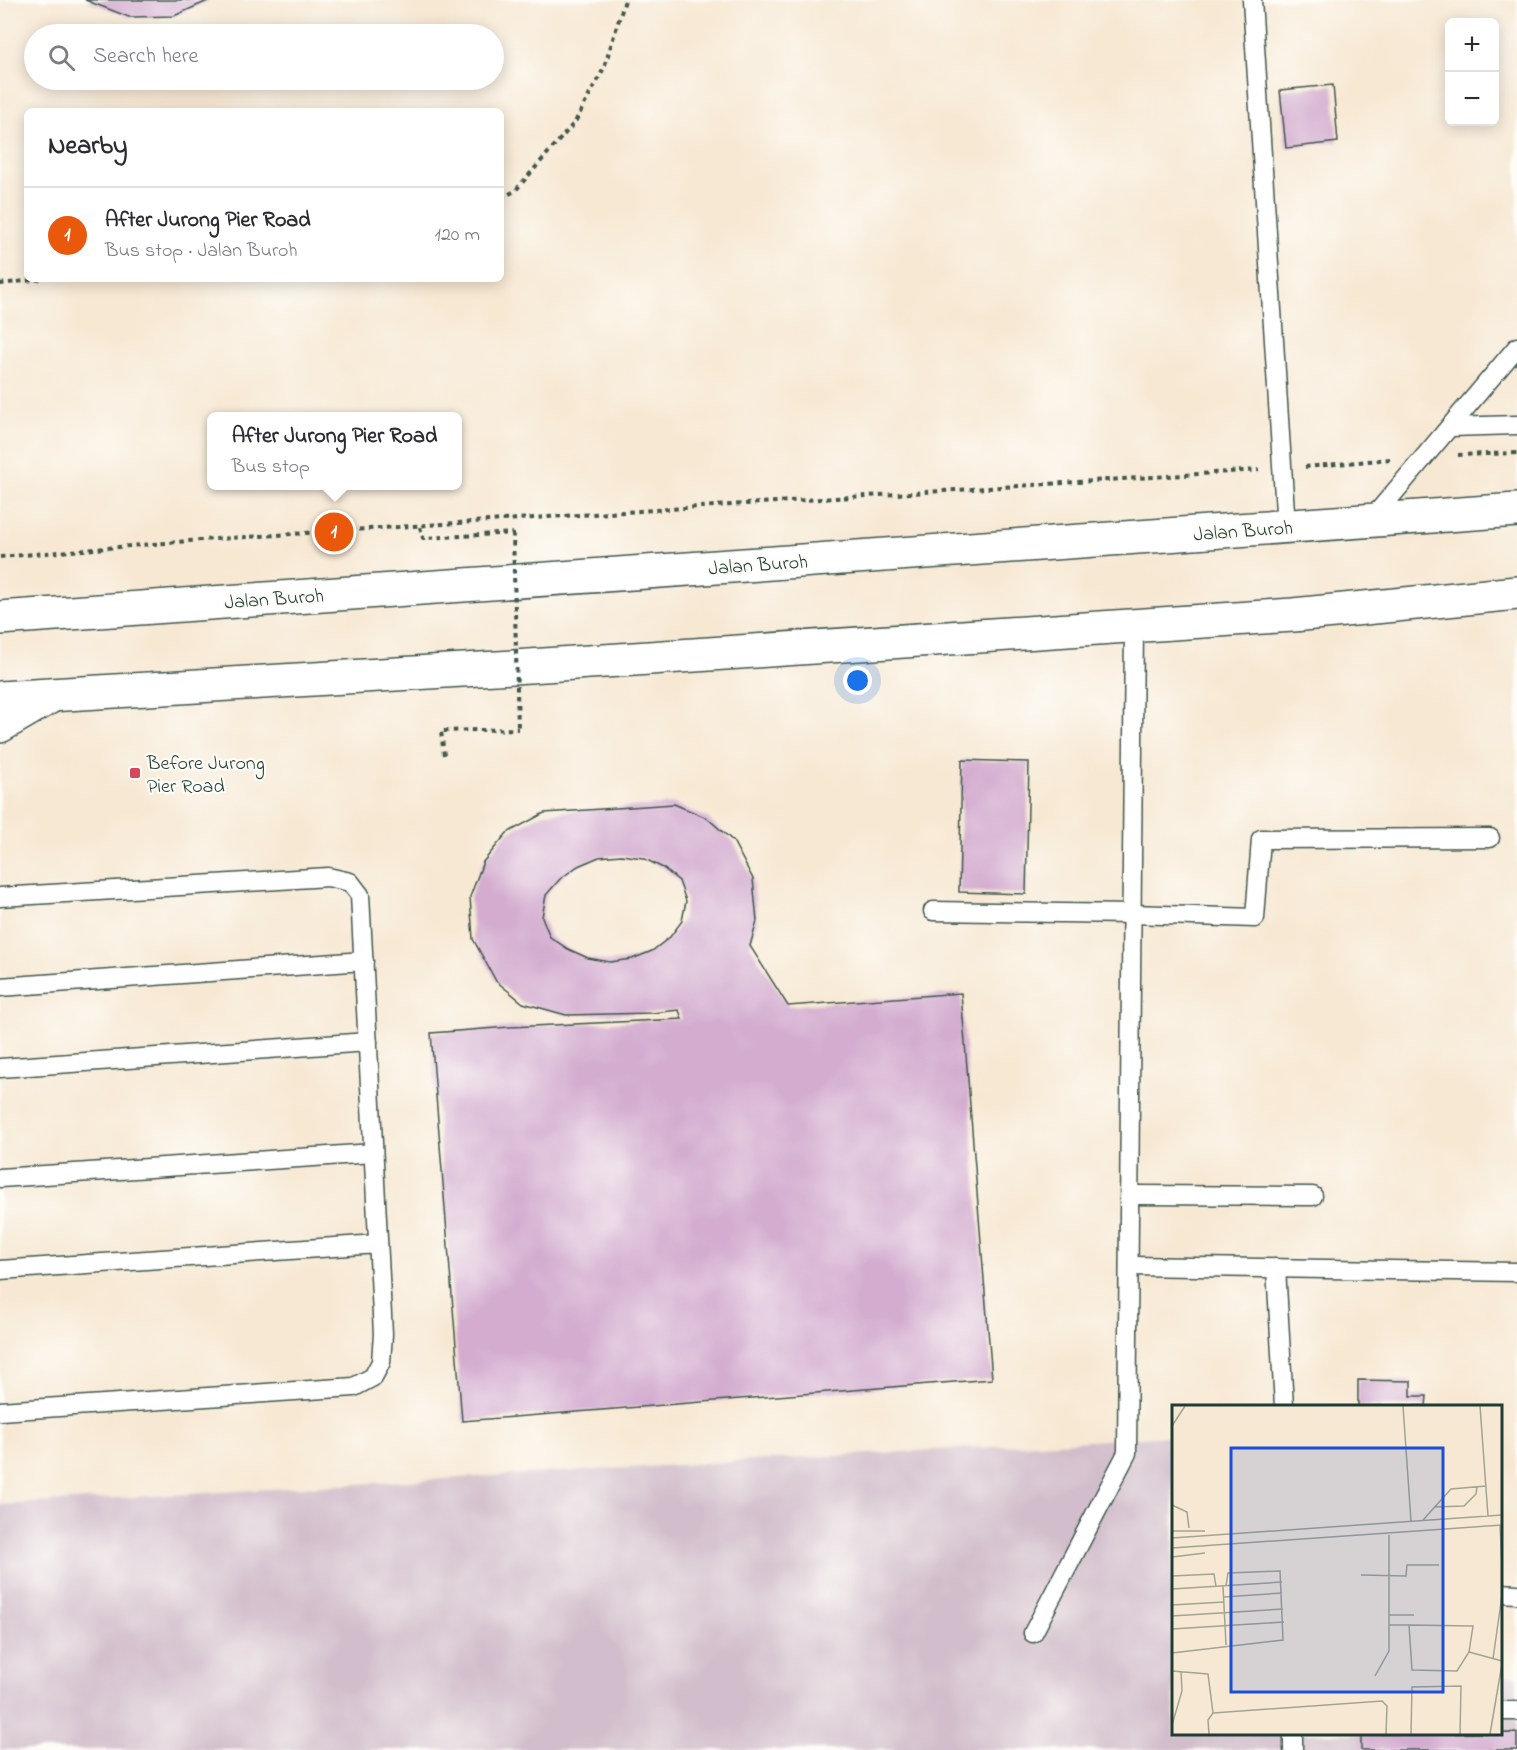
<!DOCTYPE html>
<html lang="en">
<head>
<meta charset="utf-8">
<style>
	:root { --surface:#fff; --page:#f7f7f7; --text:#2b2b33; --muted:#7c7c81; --line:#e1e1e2; --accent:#ea580c }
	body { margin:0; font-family:"Indie Flower",sans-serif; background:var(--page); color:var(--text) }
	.controls { position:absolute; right:18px; top:18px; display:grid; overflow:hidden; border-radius:9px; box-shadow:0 3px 15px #0003 }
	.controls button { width:54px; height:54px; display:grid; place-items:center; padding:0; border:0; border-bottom:2px solid var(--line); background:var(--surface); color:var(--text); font:30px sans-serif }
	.you { position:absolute; left:858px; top:681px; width:21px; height:21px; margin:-15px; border:4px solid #fff; border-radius:50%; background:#1a73e8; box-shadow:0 0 0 9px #1a73e833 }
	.badge { display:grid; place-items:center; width:39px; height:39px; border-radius:50%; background:var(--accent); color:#fff; font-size:20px; font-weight:700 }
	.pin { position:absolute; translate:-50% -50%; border:3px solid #fff; box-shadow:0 2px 6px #0006 }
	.popup { position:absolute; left:207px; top:412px; width:255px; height:78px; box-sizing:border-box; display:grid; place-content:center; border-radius:9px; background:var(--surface); filter:drop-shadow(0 2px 4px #0005); font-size:20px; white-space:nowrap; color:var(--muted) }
	.popup b { font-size:22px; color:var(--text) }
	.popup::after { content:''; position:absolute; left:50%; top:100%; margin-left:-12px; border:12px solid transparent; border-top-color:var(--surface) }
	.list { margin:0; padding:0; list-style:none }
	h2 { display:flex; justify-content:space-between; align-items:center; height:78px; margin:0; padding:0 24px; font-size:26px }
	h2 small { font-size:20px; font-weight:400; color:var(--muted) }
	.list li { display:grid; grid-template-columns:39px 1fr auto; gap:18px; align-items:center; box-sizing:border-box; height:96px; padding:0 24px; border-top:2px solid var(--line) }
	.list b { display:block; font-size:22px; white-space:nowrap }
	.list p { margin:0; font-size:20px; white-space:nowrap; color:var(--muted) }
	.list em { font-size:20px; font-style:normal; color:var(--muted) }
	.icon { flex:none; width:33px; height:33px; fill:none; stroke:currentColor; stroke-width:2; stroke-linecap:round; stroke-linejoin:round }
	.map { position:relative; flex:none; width:1517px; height:1750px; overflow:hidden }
	.search { position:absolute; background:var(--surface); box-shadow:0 3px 15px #0003; left:24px; top:24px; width:480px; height:66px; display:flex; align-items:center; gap:15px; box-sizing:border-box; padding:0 21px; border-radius:33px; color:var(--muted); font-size:22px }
	.panel { position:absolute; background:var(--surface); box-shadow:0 3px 15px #0003; left:24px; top:108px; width:480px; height:174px; border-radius:9px }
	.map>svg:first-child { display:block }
	.industrial { fill:#d1bdcb }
	.building { fill:#d3acd0; fill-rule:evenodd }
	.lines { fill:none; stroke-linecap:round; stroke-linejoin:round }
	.service-casing { stroke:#3f574c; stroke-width:21 }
	.trunk-casing { stroke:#3f574c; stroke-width:36 }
	.path { stroke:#3f574c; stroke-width:4; stroke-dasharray:4.5 4.5; stroke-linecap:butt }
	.service { stroke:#fff; stroke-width:18 }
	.trunk { stroke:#fff; stroke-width:33 }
	.path-bridge { stroke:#3f574c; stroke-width:4; stroke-dasharray:4.5 4.5; stroke-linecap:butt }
	.poi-dot { fill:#d1495b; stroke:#fdfcf7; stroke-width:2 }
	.labels { text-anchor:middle; stroke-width:4.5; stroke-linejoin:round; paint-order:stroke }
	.street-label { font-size:20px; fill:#1f3d34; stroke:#fdfcf7 }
	.poi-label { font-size:20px; fill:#1f3d34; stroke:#fdfcf7; text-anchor:start }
	.inset-road { fill:none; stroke:#a1a493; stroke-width:1.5 }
	.view { fill:#1d4ed8; fill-opacity:0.15; stroke:#1d4ed8; stroke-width:3 }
	.inset-edge { fill:none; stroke:#1f3d34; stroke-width:3 }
</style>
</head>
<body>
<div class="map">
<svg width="1517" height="1750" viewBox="0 0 1517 1750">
	<rect width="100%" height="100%" fill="#fdfcf7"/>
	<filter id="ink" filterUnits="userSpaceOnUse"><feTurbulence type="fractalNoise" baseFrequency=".0167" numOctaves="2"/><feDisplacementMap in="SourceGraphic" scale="12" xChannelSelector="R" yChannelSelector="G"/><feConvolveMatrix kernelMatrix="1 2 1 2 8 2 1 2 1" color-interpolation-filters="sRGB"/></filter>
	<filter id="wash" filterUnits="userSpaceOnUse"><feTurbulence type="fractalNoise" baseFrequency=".008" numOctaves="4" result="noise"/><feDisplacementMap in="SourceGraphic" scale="24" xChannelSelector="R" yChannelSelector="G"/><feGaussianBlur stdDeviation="1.35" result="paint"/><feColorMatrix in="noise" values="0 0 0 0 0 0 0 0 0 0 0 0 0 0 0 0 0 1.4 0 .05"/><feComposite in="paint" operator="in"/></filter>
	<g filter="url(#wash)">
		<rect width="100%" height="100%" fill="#f7e8d3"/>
		<path class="industrial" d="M 1173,1436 L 1174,1734 L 1500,1734 L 1501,1676 L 1517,1676 L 1517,1750 L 0,1750 L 0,1505 Z"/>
		<g id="blocks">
			<g class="building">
				<path d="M 85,0 L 210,0 L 174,16 L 129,17 Z"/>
				<path d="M 1333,85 L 1338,142 L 1286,148 L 1280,90 Z"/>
				<path d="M 962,760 L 1029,762 L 1026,894 L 959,892 Z"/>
				<path d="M 674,804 L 707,818 L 733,841 L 753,879 L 757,921 L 750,946 L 788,1006 L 961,993 L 992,1379 L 462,1421 L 431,1033 L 510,1027 L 682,1019 L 679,1010 L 652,1013 L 566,1015 L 523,1003 L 496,981 L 473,939 L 470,897 L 483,862 L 507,833 L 544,813 ZM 621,855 L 643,858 L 663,868 L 679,881 L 686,901 L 682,921 L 670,937 L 652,951 L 632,959 L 610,962 L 588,958 L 568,949 L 550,937 L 542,917 L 546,895 L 560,879 L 578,866 L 599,857 Z"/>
				<path d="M 1358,1380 L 1411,1381 L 1411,1396 L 1427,1396 L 1426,1406 L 1358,1406 Z"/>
				<path d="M 1517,1733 L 1517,1750 L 1361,1750 L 1361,1734 Z"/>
			</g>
		</g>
	</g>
	<g filter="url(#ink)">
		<use href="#blocks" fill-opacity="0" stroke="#3f574c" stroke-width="1.5"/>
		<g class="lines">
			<g class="service-casing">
				<g id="service">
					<path d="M 1252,0 L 1286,527"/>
					<path d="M 1450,427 L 1517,425"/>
					<path d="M 1371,520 L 1517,347"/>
					<path d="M 0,897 L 328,877 L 350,882 L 360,895 L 383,1334 L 381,1362 L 373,1377 L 354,1387 L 0,1411"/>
					<path d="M 933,911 L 1132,914 L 1255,918 L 1261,839 L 1490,838"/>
					<path d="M 0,987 L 364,961"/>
					<path d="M 0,1068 L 368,1042"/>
					<path d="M 0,1178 L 373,1153"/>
					<path d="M 1130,1195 L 1313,1196"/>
					<path d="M 1129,1266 L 1517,1272"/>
					<path d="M 1276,1268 L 1284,1406"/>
					<path d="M 0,1270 L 378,1244"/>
					<path d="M 1500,1593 L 1517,1594"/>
					<path d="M 1033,1633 L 1127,1453 L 1134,625"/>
					<path d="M 1500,1711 L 1517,1711"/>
					<path d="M 1293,1750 L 1293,1734"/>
				</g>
			</g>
			<g class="trunk-casing">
				<g id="trunk">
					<path d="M 0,618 L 1517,510"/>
					<path d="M 0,698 L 529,666 L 1293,615 L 1517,593"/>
					<path d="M 0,726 L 48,698"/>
				</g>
			</g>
			<g class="path">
				<path d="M 501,198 L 515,191 L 575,122 L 604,68 L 625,0"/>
				<path d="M 0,284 L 42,279"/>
				<path d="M 1458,455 L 1517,453"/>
				<path d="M 1305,467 L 1390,459"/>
				<path d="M 420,527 L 423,538 L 513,533"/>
				<path d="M 0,557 L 201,540 L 1259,470"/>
				<path d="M 444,755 L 441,731 L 518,729"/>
			</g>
			<use href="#service" class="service"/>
			<use href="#trunk" class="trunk"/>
			<path class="path-bridge" d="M 513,533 L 518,729"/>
		</g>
	</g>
	<rect class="poi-dot" x="129" y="767" width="12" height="12" rx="3"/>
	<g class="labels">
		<g class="street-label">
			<text transform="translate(1243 530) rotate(-4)" y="7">Jalan Buroh</text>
			<text transform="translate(758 564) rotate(-4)" y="7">Jalan Buroh</text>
			<text transform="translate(274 598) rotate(-4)" y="7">Jalan Buroh</text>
		</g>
		<g class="poi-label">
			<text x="147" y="769">Before Jurong<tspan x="147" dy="23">Pier Road</tspan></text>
		</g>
	</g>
	<g transform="translate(1172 1405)">
		<rect width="330" height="330" fill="#f7e8d3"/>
		<path class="inset-road" d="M 231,1 L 239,116M 308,1 L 316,111M 0,21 L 13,1M 0,100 L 15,107 L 17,123M 262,102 L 292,101 L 304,89 L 305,82M 251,115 L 279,84 L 314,81M 328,120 L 330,163M 0,126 L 33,126M 0,133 L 330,110M 0,143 L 330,120M 0,152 L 33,148M 189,170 L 234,171 L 235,160 L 267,160M 0,171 L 42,169 L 44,182M 51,181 L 54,240M 0,184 L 110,177M 52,192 L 110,188M 0,200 L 52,197M 217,210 L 242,210M 0,211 L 111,204M 217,220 L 237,220 L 301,221 L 297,247 L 285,266 L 240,265 L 237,220M 0,224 L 112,217M 297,247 L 330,256M 0,248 L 111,235 L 108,166 L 56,168 L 54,181M 321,254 L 330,190M 0,266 L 36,269 L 41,308 L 36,315 L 37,329M 203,271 L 217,246 L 217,130M 41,308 L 210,296 L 215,301 L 214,329M 0,320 L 10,286 L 9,266M 239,329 L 240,282 L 289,281 L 288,329M 318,329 L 330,259"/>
		<path class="view" d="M 59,43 L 271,43 L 271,287 L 59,287 Z"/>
		<rect width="330" height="330" class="inset-edge"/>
	</g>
</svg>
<div class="controls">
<button>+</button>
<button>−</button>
</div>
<div class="you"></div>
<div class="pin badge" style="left:334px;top:532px">1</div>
<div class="popup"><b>After Jurong Pier Road</b>Bus stop</div>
<div class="search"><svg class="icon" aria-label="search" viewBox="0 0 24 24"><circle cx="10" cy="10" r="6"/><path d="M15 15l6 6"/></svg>Search here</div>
<section class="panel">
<h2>Nearby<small></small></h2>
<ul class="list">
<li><span class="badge">1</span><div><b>After Jurong Pier Road</b><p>Bus stop · Jalan Buroh</p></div><em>120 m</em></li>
</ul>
</section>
</div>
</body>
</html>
